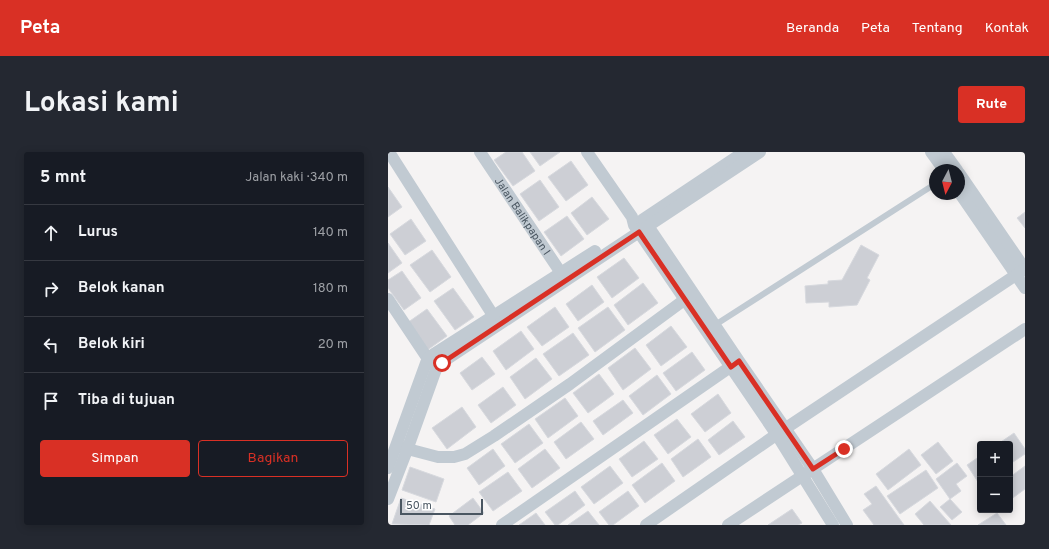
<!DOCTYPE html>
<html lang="id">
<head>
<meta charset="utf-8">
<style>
	:root { --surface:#171b24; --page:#242831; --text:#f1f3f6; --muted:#9ea1a6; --line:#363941; --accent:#d93025 }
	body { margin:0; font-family:Overpass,sans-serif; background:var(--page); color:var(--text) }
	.controls { position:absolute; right:12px; bottom:12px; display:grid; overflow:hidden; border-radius:4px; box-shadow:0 2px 10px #0003 }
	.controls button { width:36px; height:36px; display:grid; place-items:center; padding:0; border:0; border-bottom:1px solid var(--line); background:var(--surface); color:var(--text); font:20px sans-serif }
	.compass { position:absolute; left:541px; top:12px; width:36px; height:36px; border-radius:50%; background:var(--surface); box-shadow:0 2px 10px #0003; rotate:187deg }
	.scale { position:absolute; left:12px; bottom:10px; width:83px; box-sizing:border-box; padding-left:4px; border:2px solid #4a5661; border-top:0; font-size:11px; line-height:14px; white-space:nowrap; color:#4a5661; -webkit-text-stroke:3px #fff; paint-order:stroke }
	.stop { position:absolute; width:12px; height:12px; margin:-9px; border:3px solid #d93025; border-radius:50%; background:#fff }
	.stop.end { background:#d93025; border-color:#fff; box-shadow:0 1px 4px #0008 }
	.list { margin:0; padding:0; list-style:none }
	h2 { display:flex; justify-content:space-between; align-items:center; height:52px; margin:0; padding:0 16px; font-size:17px }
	h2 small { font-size:13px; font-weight:400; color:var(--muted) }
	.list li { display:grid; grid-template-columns:26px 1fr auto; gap:12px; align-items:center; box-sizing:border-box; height:56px; padding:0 16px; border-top:1px solid var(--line) }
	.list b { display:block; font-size:15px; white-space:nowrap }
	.list em { font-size:13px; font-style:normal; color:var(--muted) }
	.actions { display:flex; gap:8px; padding:12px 16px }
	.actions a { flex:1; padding:9px 0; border:1px solid var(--accent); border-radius:4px; text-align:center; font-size:14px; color:var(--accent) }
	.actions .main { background:var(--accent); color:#fff }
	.icon { flex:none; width:22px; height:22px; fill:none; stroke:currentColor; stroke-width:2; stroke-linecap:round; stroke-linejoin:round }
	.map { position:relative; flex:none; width:637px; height:373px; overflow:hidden; border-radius:4px }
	header { display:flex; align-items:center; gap:24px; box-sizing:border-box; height:56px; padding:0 20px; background:var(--accent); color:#fff }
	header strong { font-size:19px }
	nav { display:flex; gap:22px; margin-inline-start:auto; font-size:14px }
	.intro { display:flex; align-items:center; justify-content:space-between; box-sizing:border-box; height:96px; padding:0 24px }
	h1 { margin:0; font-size:28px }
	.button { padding:10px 18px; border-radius:4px; background:var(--accent); color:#fff; font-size:14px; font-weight:700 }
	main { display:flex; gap:24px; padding:0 24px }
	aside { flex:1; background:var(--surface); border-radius:4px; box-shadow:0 2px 10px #0003 }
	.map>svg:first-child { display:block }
	.building { fill:#cdcfd5; stroke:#d7d9de }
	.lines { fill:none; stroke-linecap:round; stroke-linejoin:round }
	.service { stroke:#c1cad2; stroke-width:6 }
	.minor { stroke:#c1cad2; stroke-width:12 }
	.route { stroke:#d93025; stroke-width:5 }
	.labels { text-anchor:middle; stroke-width:4; stroke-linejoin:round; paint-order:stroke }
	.street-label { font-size:11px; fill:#4a5661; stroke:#fff }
</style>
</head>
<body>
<header>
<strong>Peta</strong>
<nav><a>Beranda</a><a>Peta</a><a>Tentang</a><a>Kontak</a></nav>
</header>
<div class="intro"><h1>Lokasi kami</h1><a class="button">Rute</a></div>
<main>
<aside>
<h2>5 mnt<small>Jalan kaki · 340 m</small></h2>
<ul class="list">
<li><svg class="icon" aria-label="ahead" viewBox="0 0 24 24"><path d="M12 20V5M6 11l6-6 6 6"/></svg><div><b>Lurus</b></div><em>140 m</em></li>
<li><svg class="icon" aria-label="right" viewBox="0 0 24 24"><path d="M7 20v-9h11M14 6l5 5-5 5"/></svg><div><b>Belok kanan</b></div><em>180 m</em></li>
<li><svg class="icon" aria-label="left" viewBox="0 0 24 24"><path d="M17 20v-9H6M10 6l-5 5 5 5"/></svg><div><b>Belok kiri</b></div><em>20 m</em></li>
<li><svg class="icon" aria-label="arrive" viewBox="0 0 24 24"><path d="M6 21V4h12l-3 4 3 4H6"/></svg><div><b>Tiba di tujuan</b></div></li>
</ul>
<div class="actions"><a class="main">Simpan</a><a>Bagikan</a></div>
</aside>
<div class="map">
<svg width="637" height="373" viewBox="0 0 637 373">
	<rect width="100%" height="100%" fill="#f5f3f3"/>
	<g class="building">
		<path d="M 118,0 L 134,0 L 147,19 L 125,34 L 106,8 Z"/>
		<path d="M 142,0 L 172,0 L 152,14 Z"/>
		<path d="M 183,9 L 200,33 L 178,49 L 160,25 Z"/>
		<path d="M 152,28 L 171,55 L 151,69 L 132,42 Z"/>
		<path d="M 0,35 L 14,55 L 0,65 Z"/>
		<path d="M 204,45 L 221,67 L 199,83 L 183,61 Z"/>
		<path d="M 637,60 L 637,76 L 629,66 Z"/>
		<path d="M 179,64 L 196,87 L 173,104 L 156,80 Z"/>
		<path d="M 23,67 L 38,89 L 17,103 L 2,82 Z"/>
		<path d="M 0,91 L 14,111 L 0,121 Z"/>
		<path d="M 473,93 L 491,103 L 479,126 L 482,128 L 469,153 L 441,155 L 441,150 L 418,151 L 417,134 L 440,132 L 440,129 L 454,128 Z"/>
		<path d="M 44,98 L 63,125 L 42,140 L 22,113 Z"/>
		<path d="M 236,106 L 251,126 L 224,146 L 209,125 Z"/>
		<path d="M 14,119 L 33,146 L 16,158 L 0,136 L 0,128 Z"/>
		<path d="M 255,131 L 270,151 L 240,173 L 226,153 Z"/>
		<path d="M 204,133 L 216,150 L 190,169 L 178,152 Z"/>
		<path d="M 65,136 L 86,165 L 67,178 L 46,149 Z"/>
		<path d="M 167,155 L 181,175 L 154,194 L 139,175 Z"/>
		<path d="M 220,155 L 237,178 L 207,200 L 190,176 Z"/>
		<path d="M 39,157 L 59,184 L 38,199 L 19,171 Z"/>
		<path d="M 283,174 L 299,195 L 273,214 L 258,193 Z"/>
		<path d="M 133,179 L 146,197 L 118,218 L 105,199 Z"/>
		<path d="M 185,181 L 201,203 L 171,224 L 155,202 Z"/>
		<path d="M 247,196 L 263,217 L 235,238 L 220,216 Z"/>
		<path d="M 304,200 L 317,218 L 288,239 L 275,221 Z"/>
		<path d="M 94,205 L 107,222 L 84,238 L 72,221 Z"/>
		<path d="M 148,206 L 164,227 L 137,247 L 122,225 Z"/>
		<path d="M 211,222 L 226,242 L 200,261 L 185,241 Z"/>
		<path d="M 269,223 L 283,242 L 255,263 L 241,244 Z"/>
		<path d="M 115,235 L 128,253 L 103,271 L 90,253 Z"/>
		<path d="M 330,242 L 343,261 L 317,280 L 303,262 Z"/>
		<path d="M 177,246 L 190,264 L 160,286 L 147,267 Z"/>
		<path d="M 235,248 L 245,261 L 215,283 L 205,269 Z"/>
		<path d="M 74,255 L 88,275 L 59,297 L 44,276 Z"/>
		<path d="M 289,267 L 303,285 L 280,302 L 266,283 Z"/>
		<path d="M 345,269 L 357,285 L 331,303 L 320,288 Z"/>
		<path d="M 193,270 L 206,287 L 178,307 L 166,290 Z"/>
		<path d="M 141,272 L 155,291 L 127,311 L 113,292 Z"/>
		<path d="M 626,281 L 637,297 L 637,302 L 622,312 L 622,292 L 610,292 Z"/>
		<path d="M 310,287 L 323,305 L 295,325 L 283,307 Z"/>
		<path d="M 256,289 L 270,307 L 244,325 L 231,307 Z"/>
		<path d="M 550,290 L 565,309 L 548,322 L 533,303 Z"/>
		<path d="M 105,297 L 117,314 L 91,333 L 79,316 Z"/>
		<path d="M 157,297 L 172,316 L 144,336 L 130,317 Z"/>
		<path d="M 521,297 L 533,313 L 500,338 L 488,322 Z"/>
		<path d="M 592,304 L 592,333 L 579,313 Z"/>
		<path d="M 274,311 L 287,329 L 257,351 L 244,333 Z"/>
		<path d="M 569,311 L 579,324 L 568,332 L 573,339 L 562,347 L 548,327 Z"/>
		<path d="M 222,314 L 235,331 L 206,352 L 193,335 Z"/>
		<path d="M 637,314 L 637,337 L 622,348 L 622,325 Z"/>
		<path d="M 22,315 L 56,327 L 48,350 L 14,338 Z"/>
		<path d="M 538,318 L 550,336 L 512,362 L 499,344 Z"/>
		<path d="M 120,320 L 134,339 L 105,359 L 91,340 Z"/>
		<path d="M 488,334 L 516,373 L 486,373 L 475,358 L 484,352 L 476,342 Z"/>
		<path d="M 187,339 L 197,353 L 170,373 L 167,373 L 157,360 Z"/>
		<path d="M 240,339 L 251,354 L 225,373 L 221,373 L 211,360 Z"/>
		<path d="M 13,346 L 47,357 L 41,373 L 4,372 Z"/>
		<path d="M 85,346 L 96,361 L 80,373 L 67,373 L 61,364 Z"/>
		<path d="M 562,347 L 574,360 L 564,368 L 552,355 Z"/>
		<path d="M 542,349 L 563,373 L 536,373 L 527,362 Z"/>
		<path d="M 404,357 L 414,371 L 410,373 L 380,373 Z"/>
		<path d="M 200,359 L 211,373 L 180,373 Z"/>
		<path d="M 148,361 L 157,373 L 131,373 Z"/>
		<path d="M 609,361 L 618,373 L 590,373 Z"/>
	</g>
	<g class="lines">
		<path class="service" d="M 327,173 L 547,32"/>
		<g class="minor">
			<path d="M 1,0 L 110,171"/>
			<path id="s1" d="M 92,0 L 177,127"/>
			<path d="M 199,0 L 244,65 L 246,73 L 389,283 L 445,373"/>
			<path d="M 543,0 L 556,18"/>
			<path d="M 556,0 L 569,18"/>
			<path d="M 571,21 L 637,117"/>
			<path d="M 571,40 L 637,136"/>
			<path d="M 254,68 L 356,0"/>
			<path d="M 256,68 L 351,209 L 425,317 L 459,373"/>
			<path d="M 0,147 L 40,207 L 45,212"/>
			<path d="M 12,295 L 50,305 L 66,305 L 77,302 L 106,284 L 182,232 L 303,143"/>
			<path d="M 0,316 L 38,211 L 41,205 L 207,99"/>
			<path d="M 0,347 L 19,298 L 47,220 L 49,215 L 53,211 L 372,0"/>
			<path d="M 114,373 L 348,211"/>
			<path d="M 258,373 L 398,276 L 637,117"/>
			<path d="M 340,373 L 637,177"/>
		</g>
	</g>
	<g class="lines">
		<path class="route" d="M 54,211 L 251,80 L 343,215 L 351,209 L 425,317 L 456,297"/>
	</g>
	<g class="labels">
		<g class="street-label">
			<text dy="4" stroke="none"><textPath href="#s1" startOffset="77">Jalan Balikpapan I</textPath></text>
		</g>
	</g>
</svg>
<div class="controls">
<button>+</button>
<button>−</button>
</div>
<svg class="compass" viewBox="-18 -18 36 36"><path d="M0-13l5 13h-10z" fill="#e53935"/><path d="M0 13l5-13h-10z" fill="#9ea1a6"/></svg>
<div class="scale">50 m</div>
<div class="stop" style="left:54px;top:211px"></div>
<div class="stop end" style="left:456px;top:297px"></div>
</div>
</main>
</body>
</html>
